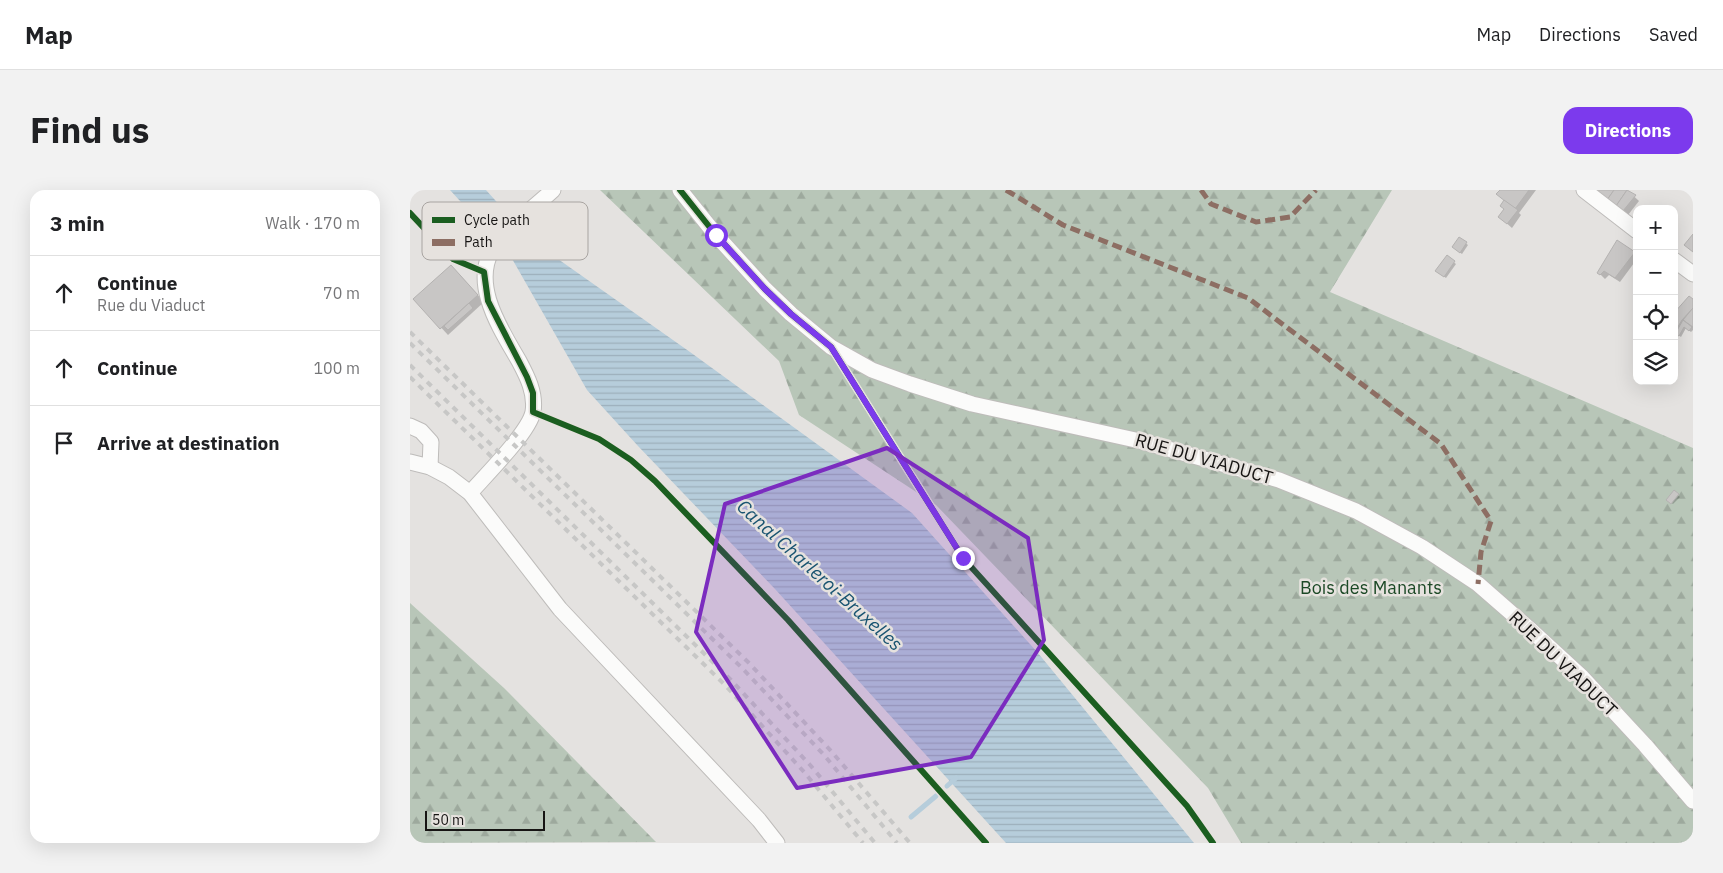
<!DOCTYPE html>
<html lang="en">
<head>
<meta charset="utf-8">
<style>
	:root { --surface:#fff; --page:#f2f2f2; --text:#202124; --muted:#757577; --line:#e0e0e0; --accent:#7c3aed }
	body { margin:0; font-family:"IBM Plex Sans",sans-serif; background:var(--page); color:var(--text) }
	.controls { position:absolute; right:15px; top:15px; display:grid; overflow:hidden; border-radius:10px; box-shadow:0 5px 20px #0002 }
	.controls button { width:45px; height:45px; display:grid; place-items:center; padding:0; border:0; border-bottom:1px solid var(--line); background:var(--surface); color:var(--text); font:25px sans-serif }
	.scale { position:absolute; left:15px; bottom:12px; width:120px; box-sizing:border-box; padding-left:5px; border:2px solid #161413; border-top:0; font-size:14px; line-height:18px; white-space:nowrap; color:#161413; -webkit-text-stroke:4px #e6e2de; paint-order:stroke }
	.stop { position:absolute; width:15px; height:15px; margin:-11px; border:4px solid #7c3aed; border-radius:50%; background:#fff }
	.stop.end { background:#7c3aed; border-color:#fff; box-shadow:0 1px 5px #0008 }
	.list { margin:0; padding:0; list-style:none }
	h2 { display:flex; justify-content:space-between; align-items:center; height:65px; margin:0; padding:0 20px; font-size:21px }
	h2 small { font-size:16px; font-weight:400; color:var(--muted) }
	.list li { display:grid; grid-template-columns:32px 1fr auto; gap:15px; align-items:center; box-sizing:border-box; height:75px; padding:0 20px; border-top:1px solid var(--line) }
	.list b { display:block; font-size:19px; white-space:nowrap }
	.list p { margin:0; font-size:16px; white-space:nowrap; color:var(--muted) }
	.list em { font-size:16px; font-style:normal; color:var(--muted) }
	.icon { flex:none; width:28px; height:28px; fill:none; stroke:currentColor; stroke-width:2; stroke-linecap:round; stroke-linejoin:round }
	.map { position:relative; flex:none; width:1283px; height:653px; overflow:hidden; border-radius:15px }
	header { display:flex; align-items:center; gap:30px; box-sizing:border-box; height:70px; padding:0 25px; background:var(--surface); border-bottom:1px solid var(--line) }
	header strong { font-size:24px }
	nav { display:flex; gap:28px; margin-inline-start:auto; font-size:18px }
	.intro { display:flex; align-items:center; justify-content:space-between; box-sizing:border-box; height:120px; padding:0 30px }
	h1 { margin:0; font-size:35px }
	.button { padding:12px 22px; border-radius:15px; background:var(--accent); color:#fff; font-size:18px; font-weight:700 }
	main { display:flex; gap:30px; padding:0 30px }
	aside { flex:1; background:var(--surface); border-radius:15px; box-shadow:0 5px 20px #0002 }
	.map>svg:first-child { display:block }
	.forest { fill:url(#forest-firs) }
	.water { fill:url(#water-rules) }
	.shadow { fill:#0003 }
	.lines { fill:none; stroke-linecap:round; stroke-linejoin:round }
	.stream { stroke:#b6cddb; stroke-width:5 }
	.building { fill:#c8c6c5; stroke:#b4b2b1 }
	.minor-casing { stroke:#bebcba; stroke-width:17 }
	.minor { stroke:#fbfbfa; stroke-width:15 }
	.rail { stroke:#c7c7c6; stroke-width:4; stroke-dasharray:6 6; stroke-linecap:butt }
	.quiet { stroke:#8d6e63; stroke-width:5; stroke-dasharray:10 5; stroke-linecap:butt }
	.cycleway-casing { stroke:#e6e2de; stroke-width:9 }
	.cycleway { stroke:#1b5e20; stroke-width:6 }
	.route { stroke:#7c3aed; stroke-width:6 }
	.marked { fill:#7b2cbf; fill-opacity:0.2; stroke:#7b2cbf; stroke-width:4; stroke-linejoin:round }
	.labels { text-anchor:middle; stroke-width:5; stroke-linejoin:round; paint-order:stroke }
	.street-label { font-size:18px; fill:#161413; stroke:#e6e2de }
	.park-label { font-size:18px; fill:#1c4926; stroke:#e6e2de }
	.water-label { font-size:19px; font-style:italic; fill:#195471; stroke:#e6e2de }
	.key { fill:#e6e2de; stroke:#a8a4a1; stroke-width:1 }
	.key-label { font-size:14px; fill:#161413 }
</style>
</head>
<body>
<header>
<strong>Map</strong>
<nav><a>Map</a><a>Directions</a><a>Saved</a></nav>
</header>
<div class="intro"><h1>Find us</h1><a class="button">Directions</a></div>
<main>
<aside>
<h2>3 min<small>Walk · 170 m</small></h2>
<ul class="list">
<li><svg class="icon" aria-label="ahead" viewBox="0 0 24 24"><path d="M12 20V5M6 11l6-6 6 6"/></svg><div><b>Continue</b><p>Rue du Viaduct</p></div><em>70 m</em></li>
<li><svg class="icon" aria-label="ahead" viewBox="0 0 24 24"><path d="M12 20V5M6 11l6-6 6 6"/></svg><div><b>Continue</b></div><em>100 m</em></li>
<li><svg class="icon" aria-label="arrive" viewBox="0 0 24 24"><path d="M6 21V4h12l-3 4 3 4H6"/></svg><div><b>Arrive at destination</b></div></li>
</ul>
</aside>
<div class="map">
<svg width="1283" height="653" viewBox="0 0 1283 653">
	<defs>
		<pattern id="forest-firs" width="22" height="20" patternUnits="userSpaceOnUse" patternTransform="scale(1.25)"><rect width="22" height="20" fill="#b8c6b8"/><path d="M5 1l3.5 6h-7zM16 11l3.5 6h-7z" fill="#9da99d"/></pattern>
		<pattern id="water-rules" width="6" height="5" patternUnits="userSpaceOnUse" patternTransform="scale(1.25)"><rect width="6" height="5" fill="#b6cddb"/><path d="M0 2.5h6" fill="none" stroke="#9cafbb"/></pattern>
	</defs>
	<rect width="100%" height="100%" fill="#e4e2e0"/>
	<g class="forest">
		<path d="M 190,0 L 982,0 L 920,102 L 1283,258 L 1283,653 L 831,653 L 798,598 L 526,315 L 389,225 L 369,171 Z"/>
		<path d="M 0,413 L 94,498 L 246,652 L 0,653 Z"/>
	</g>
	<path class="water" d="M 40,0 L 76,0 L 121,50 L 280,162 L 502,323 L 628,463 L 784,653 L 596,653 L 365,399 L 228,256 L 177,200 L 101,67 Z"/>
	<g class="shadow">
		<path d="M 1091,0 L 1126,0 L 1109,23 L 1111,25 L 1102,38 L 1094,31 L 1095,11 Z"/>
		<path d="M 1186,0 L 1217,0 L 1229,11 L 1218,25 Z"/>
		<path d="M 1049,48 L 1058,55 L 1052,64 L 1045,59 Z"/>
		<path d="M 1224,63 L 1227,66 L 1227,69 L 1210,92 L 1199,85 L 1195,89 L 1189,83 Z"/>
		<path d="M 1037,67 L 1046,74 L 1036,88 L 1029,83 Z"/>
		<path d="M 48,83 L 74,112 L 38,145 L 5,109 Z"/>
		<path d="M 1283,111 L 1283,140 L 1281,142 L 1276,138 L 1271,147 L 1268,145 L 1268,140 L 1264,137 Z"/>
		<path d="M 1264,302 L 1270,307 L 1263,314 L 1258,310 Z"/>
	</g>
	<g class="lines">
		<g class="stream">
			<path d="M 537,596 L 546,588"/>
			<path d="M 501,627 L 526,606"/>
		</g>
	</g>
	<g class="building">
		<path d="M 1090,0 L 1119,0 L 1105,19 L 1086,4 Z"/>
		<path d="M 1185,0 L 1204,0 L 1197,10 Z"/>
		<path d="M 1204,0 L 1217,0 L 1206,16 L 1197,10 Z"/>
		<path d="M 1217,0 L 1226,5 L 1213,21 L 1206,16 Z"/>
		<path d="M 1094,10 L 1108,20 L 1097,34 L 1088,27 L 1094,19 L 1090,16 Z"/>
		<path d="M 1283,44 L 1283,62 L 1274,55 Z"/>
		<path d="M 1049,47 L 1057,52 L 1050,63 L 1042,57 Z"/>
		<path d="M 1207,50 L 1225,62 L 1205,88 L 1194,81 L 1190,85 L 1187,83 Z"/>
		<path d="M 1037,65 L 1045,71 L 1034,87 L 1025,81 Z"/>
		<path d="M 41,75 L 68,105 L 30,139 L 3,109 Z"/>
		<path d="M 1279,106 L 1283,109 L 1283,118 L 1272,130 L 1266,140 L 1264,138 L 1264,123 Z"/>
		<path d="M 59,113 L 63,118 L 38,140 L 34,136 Z"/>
		<path d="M 1283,118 L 1283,137 L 1273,130 Z"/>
		<path d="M 1273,130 L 1282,137 L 1279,141 L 1274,137 L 1269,146 L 1265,144 Z"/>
		<path d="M 1264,300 L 1269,304 L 1261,314 L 1256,310 Z"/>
	</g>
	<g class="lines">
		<g class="minor-casing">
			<g id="minor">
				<path d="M 270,0 L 306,45 L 355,99 L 381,124 L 421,157 L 462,180 L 500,194 L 562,214 L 730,251 L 869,290 L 946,321 L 1012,357 L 1068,394 L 1123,442 L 1172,487 L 1235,555 L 1283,611"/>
				<path d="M 1174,0 L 1227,41"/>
				<path d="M 1264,70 L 1283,84"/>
				<path d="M 0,236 L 11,241 L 21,252 L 20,277"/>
				<path d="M 0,272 L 20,277 L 39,287 L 60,303 L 150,419 L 349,630 L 367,653"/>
				<path d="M 60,303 C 76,285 119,242 123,222 C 126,203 117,186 109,171 C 90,138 59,92 85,55 C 97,37 126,16 143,0"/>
			</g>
		</g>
		<use href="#minor" class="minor"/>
		<g class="rail">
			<path d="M 0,142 L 339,473 L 421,561 L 500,653"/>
			<path d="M 0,153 L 332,478 L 414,565 L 487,653"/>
			<path d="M 0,175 L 321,490 L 401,576 L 465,653"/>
			<path d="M 0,187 L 315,495 L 394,582 L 453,653"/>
		</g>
		<g class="quiet">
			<path d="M 596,0 L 653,35 L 838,108 L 1031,254 L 1081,331 L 1071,362 L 1068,394"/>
			<path d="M 791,0 L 801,14 L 846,32 L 880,27 L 906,0"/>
		</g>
		<g class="cycleway-casing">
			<g id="cycleway">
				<path d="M 270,0 L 306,45 L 355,99 L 381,124 L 421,157 L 553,368 L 777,616 L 803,653"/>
				<path d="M 0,23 L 43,69 L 74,82 L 78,111 L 117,187 L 123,203 L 123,222 L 189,249 L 221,270 L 245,291 L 378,430 L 576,653"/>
			</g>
		</g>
		<use href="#cycleway" class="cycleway"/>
	</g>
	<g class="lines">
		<path class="route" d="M 306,45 L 355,99 L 381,124 L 421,157 L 553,368"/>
	</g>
	<path class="marked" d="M 477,258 L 618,348 L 634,450 L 561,567 L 387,598 L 286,442 L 315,314 Z"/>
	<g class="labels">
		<g class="street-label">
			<text transform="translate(794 269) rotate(16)" y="6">RUE DU VIADUCT</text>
			<text transform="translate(1153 474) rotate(44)" y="6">RUE DU VIADUCT</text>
		</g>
		<g class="park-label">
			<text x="961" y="404">Bois des Manants</text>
		</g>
		<g class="water-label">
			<text transform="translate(410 385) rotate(42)" y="7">Canal Charleroi-Bruxelles</text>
		</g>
	</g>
	<rect x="12" y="12" width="166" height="58" rx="8" class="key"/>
	<rect x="22" y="27" width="23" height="6" fill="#1b5e20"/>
	<rect x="22" y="49" width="23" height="7" fill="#8d6e63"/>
	<g class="key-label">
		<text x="54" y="35">Cycle path</text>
		<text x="54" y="57">Path</text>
	</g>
</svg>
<div class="controls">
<button>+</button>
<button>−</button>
<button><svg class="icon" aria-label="locate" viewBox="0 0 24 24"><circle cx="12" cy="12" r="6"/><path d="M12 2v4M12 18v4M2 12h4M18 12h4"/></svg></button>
<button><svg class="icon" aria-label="layers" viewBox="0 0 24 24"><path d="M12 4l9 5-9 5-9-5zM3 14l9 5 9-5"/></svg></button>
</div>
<div class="scale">50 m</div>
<div class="stop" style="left:306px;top:45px"></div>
<div class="stop end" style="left:553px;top:368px"></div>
</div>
</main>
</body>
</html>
